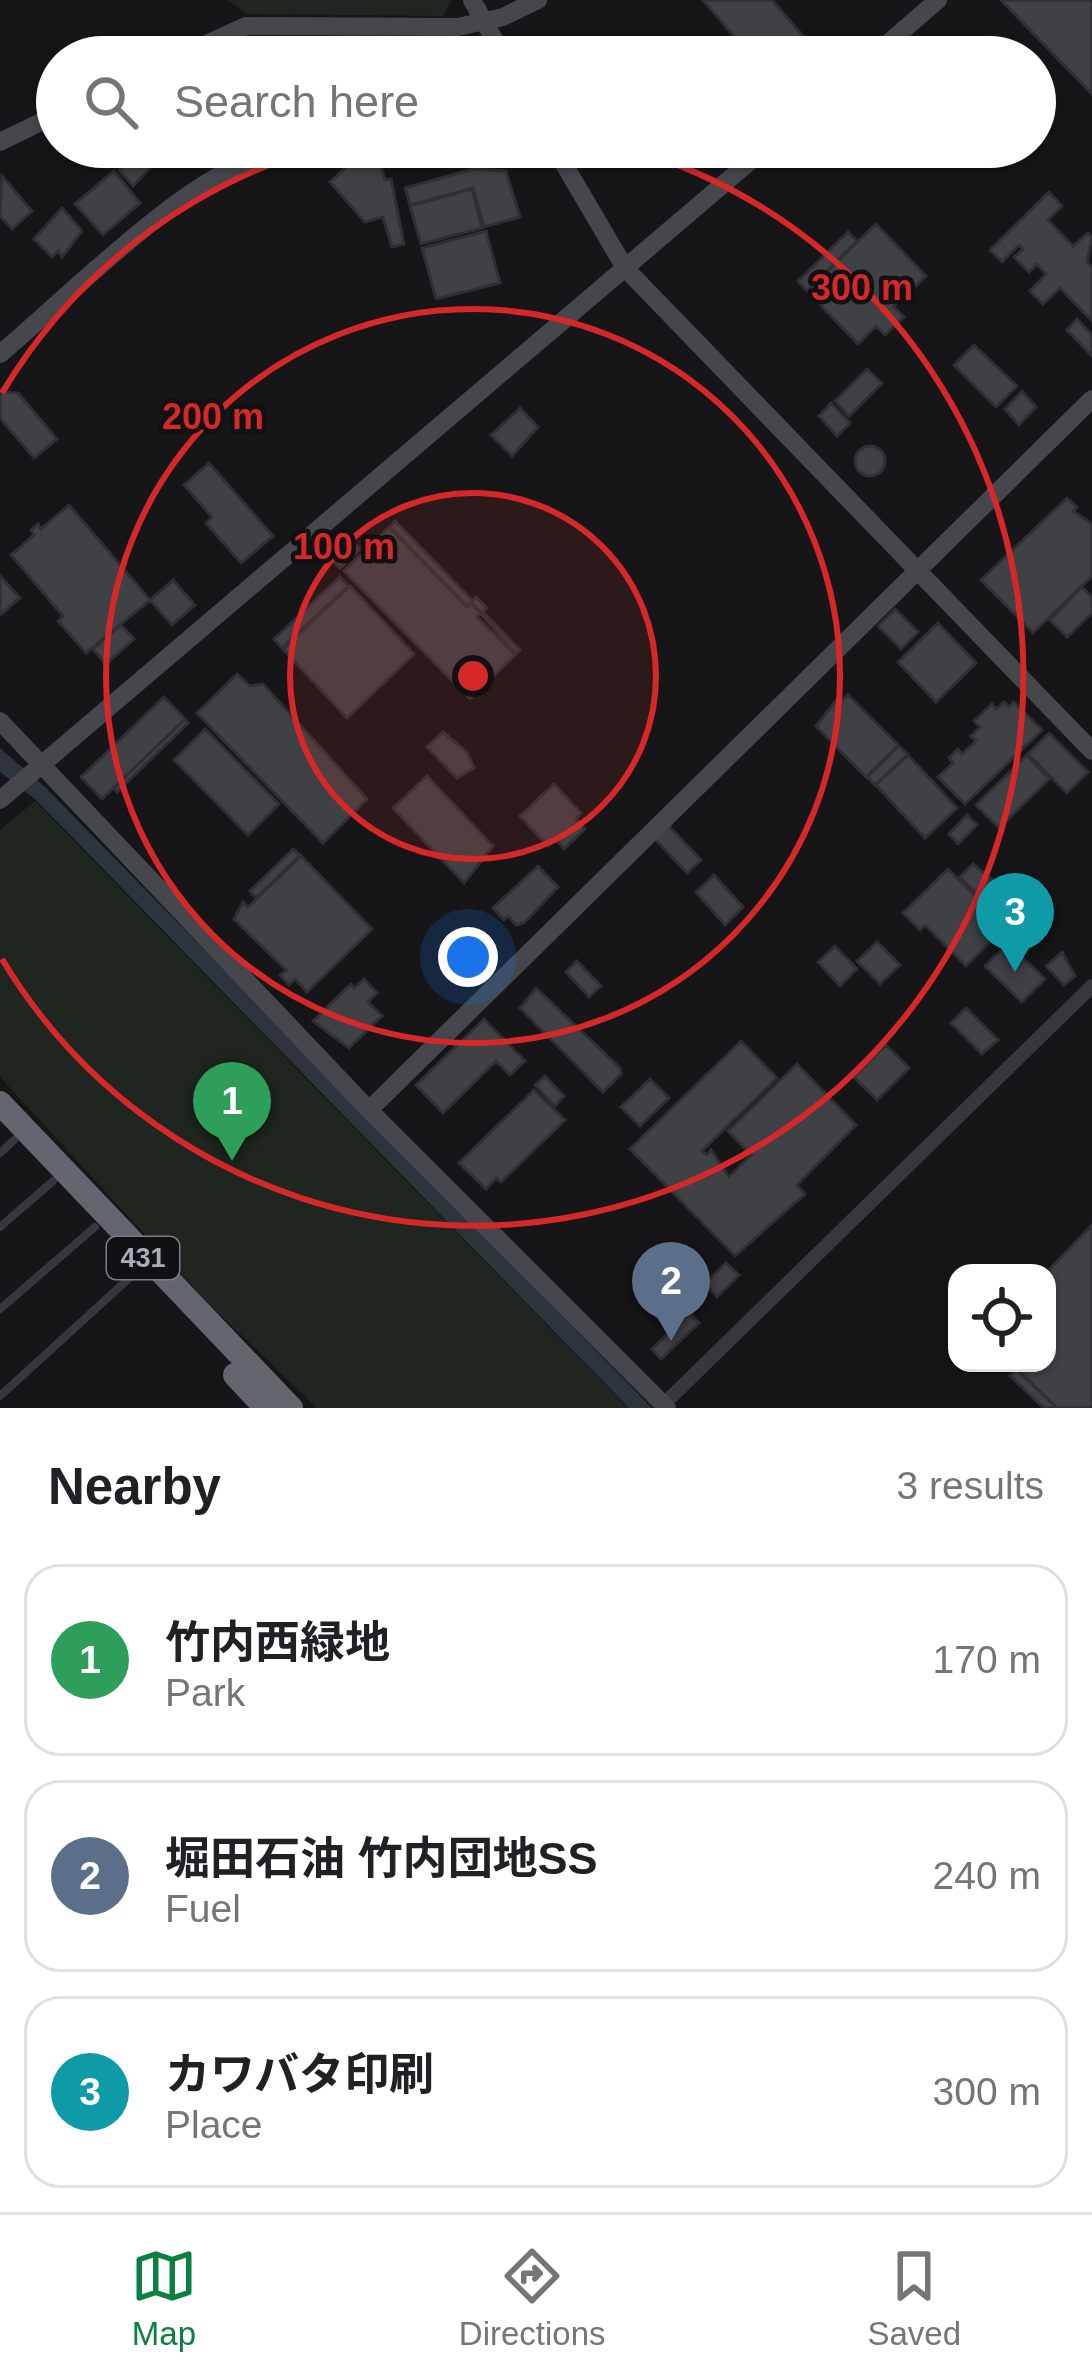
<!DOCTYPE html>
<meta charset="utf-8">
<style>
:root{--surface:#fff;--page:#f2f2f2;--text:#202124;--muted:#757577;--line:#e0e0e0;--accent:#0b8043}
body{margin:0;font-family:Arial,"Noto Sans JP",sans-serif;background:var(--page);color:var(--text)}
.controls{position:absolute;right:36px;bottom:36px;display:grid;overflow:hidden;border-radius:24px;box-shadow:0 3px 9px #0004}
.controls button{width:108px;height:108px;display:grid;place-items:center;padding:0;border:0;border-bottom:3px solid var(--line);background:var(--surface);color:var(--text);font:60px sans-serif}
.you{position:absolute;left:468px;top:957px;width:42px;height:42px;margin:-30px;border:9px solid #fff;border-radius:50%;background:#1a73e8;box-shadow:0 0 0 18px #1a73e833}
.badge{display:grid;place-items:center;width:78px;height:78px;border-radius:50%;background:var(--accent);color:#fff;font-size:39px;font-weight:700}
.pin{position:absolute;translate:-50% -99px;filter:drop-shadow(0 3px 6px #0008)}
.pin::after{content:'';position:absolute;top:63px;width:42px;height:36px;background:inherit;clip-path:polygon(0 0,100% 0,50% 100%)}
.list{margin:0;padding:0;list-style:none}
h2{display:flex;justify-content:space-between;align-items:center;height:156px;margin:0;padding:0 48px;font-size:51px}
h2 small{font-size:39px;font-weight:400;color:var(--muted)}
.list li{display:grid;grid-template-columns:78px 1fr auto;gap:36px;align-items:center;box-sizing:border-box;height:192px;margin:0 24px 24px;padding:0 24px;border:3px solid var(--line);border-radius:36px}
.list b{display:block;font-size:45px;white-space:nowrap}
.list p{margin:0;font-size:39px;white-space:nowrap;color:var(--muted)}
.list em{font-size:39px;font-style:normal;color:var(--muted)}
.icon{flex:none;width:66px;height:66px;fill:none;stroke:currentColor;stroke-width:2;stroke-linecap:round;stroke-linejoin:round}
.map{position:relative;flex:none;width:1092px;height:1408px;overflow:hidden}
.search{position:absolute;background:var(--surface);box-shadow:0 3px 9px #0004;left:36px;right:36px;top:36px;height:132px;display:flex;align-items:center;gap:30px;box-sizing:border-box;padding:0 42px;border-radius:66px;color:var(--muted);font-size:45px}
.sheet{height:804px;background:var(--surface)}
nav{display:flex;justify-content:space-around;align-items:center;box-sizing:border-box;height:168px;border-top:3px solid var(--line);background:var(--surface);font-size:33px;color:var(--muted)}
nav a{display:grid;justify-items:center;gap:6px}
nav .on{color:var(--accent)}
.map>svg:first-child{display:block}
</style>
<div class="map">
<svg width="1092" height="1408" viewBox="0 0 1092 1408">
<rect width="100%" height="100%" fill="#161618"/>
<path fill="#1e261f" d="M 227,0 L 452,0 L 443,16 L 247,14 Z
M 35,801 L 628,1408 L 317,1408 L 206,1301 L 0,1077 L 0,830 Z"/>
<path fill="#2c353c" d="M 0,748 L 45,787 L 652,1408 L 629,1408 L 36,800 L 0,772 Z"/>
<path fill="#404145" stroke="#303034" stroke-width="3" d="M 703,0 L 772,0 L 816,51 L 808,57 L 752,57 Z
M 1001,0 L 1092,0 L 1092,94 Z
M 263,41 L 320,41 L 320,57 L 263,57 Z
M 152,148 L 160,157 L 133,186 L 119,170 Z
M 350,164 L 380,164 L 385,180 L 391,179 L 404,244 L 392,247 L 383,217 L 365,222 L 330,182 Z
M 473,169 L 506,171 L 520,217 L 484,227 L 473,188 L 410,205 L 405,188 Z
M 114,171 L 140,203 L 103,235 L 75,204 Z
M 2,176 L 32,211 L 12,229 L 0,216 Z
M 472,189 L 482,228 L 421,244 L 410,206 Z
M 1049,192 L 1062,206 L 1048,220 L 1073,246 L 1088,233 L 1092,237 L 1087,262 L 1092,267 L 1092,321 L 1060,288 L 1043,304 L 1030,291 L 1046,274 L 1037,264 L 1029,272 L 1014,257 L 1023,249 L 1019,245 L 1002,262 L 990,250 Z
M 62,208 L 82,231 L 62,257 L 58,251 L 52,257 L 34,239 Z
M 876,224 L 926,276 L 894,307 L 904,317 L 885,335 L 876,326 L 858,344 L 807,291 Z
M 486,231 L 500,283 L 436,299 L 422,248 Z
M 848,232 L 857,241 L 807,291 L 798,281 Z
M 1077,319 L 1092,335 L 1092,356 L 1067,330 Z
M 974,345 L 1017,386 L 996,407 L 954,365 Z
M 867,369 L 882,383 L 849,416 L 835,401 Z
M 1022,391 L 1036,407 L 1019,425 L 1005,409 Z
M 0,392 L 18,393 L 57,439 L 34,458 L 0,418 Z
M 831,403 L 850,423 L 837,436 L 819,416 Z
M 520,408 L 538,427 L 512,456 L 491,435 Z
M855 461a15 15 0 1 1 30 0a15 15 0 1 1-30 0Z
M 209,463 L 273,536 L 241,563 L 206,523 L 212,517 L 184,485 Z
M 1067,498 L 1077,507 L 1073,511 L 1092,524 L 1092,576 L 1033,633 L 981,580 Z
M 69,505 L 150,600 L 86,653 L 58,621 L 63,616 L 11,555 L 34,535 L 31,530 L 38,524 L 41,529 Z
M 395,521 L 472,600 L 476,597 L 487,608 L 483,612 L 520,650 L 516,654 L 471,602 L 467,606 L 390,527 Z
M 389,527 L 467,607 L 471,603 L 481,613 L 477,617 L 515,655 L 470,699 L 344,571 Z
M 348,537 L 360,549 L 340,568 L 329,556 Z
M 0,576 L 20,598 L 0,615 Z
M 340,577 L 348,586 L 282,648 L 274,639 Z
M 173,580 L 195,605 L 172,625 L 150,600 Z
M 350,586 L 414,654 L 347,718 L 283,649 Z
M 1082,587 L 1092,597 L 1092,613 L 1067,637 L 1050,620 Z
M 895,609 L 918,632 L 901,649 L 878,626 Z
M 938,623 L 976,663 L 936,702 L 898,662 Z
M 121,625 L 134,639 L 106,664 L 93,649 Z
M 237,674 L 250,686 L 263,684 L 367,799 L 323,843 L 197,713 Z
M 848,695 L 898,745 L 866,777 L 816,726 L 838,698 L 842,701 Z
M 164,697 L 185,719 L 102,799 L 81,777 Z
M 1004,702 L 1009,707 L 1014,702 L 1042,730 L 965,804 L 938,777 L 953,763 L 949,758 L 958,749 L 962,754 L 976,741 L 971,736 L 980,727 L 974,721 L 992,704 L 996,709 Z
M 185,719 L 188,723 L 117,792 L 114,788 Z
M 205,729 L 279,804 L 248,835 L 174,760 Z
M 443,732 L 467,752 L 474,768 L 457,778 L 427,747 Z
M 1049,733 L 1088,772 L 1067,793 L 1028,754 Z
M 899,746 L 908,754 L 875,785 L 867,777 Z
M 908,755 L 957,808 L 925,838 L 876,785 Z
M 1027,755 L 1049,779 L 999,828 L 976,805 Z
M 427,776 L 493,846 L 464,883 L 393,808 Z
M 554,784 L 581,813 L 576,819 L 585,829 L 564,849 L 556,840 L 548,846 L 520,816 Z
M 967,815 L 977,825 L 958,844 L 949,834 Z
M 669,826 L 701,860 L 687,873 L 655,839 Z
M 293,849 L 300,855 L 256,898 L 250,891 Z
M 301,856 L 372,929 L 307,992 L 295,979 L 289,985 L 280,975 L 286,970 L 234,919 L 243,902 L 248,907 Z
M 973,864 L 1019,901 L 1001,919 L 960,877 Z
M 538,866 L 558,887 L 524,923 L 516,925 L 508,916 L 504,920 L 493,908 Z
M 948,869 L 1006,926 L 966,966 L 925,925 L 920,930 L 903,913 Z
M 714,875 L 743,907 L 725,925 L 696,892 Z
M 1021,905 L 1038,928 L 1024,942 L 1004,921 Z
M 877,942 L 900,965 L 880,984 L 857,961 Z
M 1008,943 L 1045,979 L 1022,1002 L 985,966 Z
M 835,946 L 857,969 L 840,986 L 818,962 Z
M 1062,952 L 1075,976 L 1064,985 L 1046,966 Z
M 577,961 L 601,986 L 589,997 L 566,972 Z
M 364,979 L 377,993 L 368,1002 L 382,1016 L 349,1048 L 313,1021 L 351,984 L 354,988 Z
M 536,988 L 620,1068 L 621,1074 L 603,1092 L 520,1008 Z
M 966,1008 L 998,1040 L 982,1054 L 951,1023 Z
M 484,1019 L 525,1061 L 510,1075 L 496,1061 L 443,1113 L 416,1085 Z
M 741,1041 L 777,1078 L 702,1151 L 707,1155 L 711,1150 L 729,1177 L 751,1155 L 728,1131 L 797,1064 L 856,1125 L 797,1185 L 805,1194 L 735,1256 L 630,1149 Z
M 886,1045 L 909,1068 L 877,1100 L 854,1077 Z
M 545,1076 L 564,1096 L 555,1106 L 535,1085 Z
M 650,1079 L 669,1098 L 640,1126 L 621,1107 Z
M 534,1090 L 565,1120 L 501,1182 L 496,1178 L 486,1189 L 459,1163 Z
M 1092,1225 L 1092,1408 L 1057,1408 L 1010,1363 L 1047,1363 L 1046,1273 Z
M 726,1263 L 739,1275 L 717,1297 L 704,1284 Z
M 655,1273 L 673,1291 L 660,1303 L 643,1286 Z
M 689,1313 L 699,1323 L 661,1359 L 652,1349 Z
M 1017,1369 L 1057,1408 L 1044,1408 L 1010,1376 Z"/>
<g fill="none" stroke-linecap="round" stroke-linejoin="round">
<path stroke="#37383d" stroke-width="8" d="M 0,1153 L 14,1140
M 0,1227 L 53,1181
M 0,1309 L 95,1227
M 0,1396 L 137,1271"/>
<path stroke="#37383d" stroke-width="14" d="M 664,1404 L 1092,986"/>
<path stroke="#45474d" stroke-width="18" d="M 472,0 L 504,57
M 178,57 L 246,26 L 458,27 L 503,17 L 538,0
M 872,57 L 938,0
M 0,142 L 57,114
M 554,147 L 625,268 L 1092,751
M 0,354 C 61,303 177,187 246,163 C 310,141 406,149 474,147
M 0,721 L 369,1110 L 667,1408
M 0,800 L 767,147
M 369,1110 L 1092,399"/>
<path stroke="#63666e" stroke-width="24" d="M 0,1103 L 291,1408
M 235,1375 L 266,1408"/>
</g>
<circle cx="473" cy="676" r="183" fill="#d62828" fill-opacity=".12"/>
<g fill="none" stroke="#d62828" stroke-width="6">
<circle cx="473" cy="676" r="183"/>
<circle cx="473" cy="676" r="367"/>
<path d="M2 393A550 550 0 0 1 321 147M625 147A550 550 0 1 1 2 959"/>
</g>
<g text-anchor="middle" stroke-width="9" stroke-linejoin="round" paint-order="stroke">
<rect fill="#111113" stroke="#7b7e86" stroke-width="3" x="107" y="1237" width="72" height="42" rx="9"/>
<g font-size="27" font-weight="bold" fill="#a8adb8">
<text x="143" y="1267">431</text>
</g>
</g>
<circle cx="473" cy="676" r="18" fill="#d62828" stroke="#111113" stroke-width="6"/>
<g font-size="36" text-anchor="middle" font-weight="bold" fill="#d62828" stroke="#111113" stroke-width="9" stroke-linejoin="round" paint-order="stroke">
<text x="862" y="300">300 m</text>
<text x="213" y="429">200 m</text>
<text x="344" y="559">100 m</text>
</g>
</svg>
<div class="controls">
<button><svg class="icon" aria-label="locate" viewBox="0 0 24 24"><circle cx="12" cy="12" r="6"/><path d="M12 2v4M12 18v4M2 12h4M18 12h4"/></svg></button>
</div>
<div class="you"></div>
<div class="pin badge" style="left:232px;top:1161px;background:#2e9e5b">1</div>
<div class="pin badge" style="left:671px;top:1341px;background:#5c6f8a">2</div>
<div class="pin badge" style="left:1015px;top:972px;background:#0f9aa8">3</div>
<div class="search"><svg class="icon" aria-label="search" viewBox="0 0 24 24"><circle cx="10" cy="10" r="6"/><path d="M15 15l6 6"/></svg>Search here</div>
</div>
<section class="sheet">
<h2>Nearby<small>3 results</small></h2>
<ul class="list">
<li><span class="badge" style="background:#2e9e5b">1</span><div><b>竹内西緑地</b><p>Park</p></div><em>170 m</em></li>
<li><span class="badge" style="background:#5c6f8a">2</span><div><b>堀田石油 竹内団地SS</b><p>Fuel</p></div><em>240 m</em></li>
<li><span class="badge" style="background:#0f9aa8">3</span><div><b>カワバタ印刷</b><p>Place</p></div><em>300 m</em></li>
</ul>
</section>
<nav>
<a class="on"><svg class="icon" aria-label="map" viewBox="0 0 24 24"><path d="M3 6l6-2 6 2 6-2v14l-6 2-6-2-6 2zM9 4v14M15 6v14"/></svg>Map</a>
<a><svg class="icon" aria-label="directions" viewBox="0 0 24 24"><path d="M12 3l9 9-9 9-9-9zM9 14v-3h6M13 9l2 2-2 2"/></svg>Directions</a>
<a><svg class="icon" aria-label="saved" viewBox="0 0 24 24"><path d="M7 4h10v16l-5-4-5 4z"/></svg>Saved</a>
</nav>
